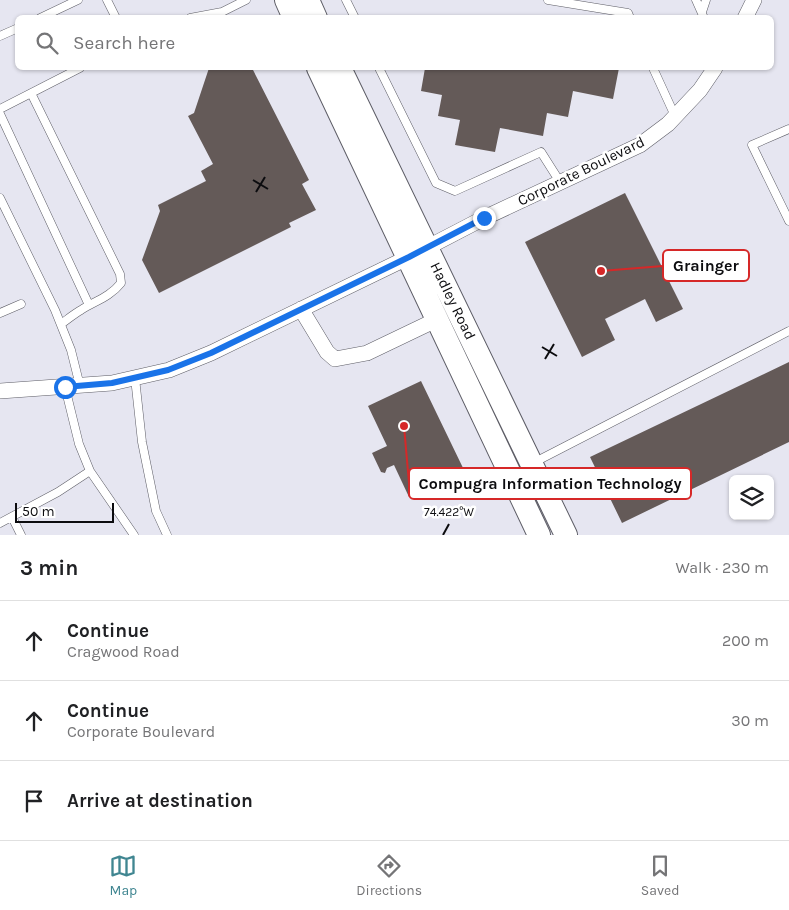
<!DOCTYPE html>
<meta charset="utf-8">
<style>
:root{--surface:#fff;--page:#f6f6f6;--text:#202124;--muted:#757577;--line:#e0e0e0;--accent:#408691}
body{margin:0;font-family:Karla,sans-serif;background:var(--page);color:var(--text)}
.controls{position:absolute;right:15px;bottom:15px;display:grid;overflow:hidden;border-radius:8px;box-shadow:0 1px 4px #0004}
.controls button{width:45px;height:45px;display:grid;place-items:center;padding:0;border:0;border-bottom:1px solid var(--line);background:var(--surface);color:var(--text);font:25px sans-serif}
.scale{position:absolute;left:15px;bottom:12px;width:99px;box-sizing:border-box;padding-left:5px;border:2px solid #0c0c0f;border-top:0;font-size:14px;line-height:18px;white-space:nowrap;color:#0c0c0f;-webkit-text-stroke:4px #fff;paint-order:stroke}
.stop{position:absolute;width:15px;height:15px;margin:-11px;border:4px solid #1a73e8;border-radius:50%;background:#fff}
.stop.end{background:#1a73e8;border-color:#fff;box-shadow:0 1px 5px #0008}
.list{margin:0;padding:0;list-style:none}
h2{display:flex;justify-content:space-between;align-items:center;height:65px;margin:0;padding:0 20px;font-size:21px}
h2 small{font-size:16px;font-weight:400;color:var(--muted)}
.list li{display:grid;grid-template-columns:32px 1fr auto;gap:15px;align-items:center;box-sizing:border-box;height:80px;padding:0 20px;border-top:1px solid var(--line)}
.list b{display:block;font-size:19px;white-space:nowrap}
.list p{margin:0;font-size:16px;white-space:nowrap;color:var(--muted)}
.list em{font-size:16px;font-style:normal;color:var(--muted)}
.icon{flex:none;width:28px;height:28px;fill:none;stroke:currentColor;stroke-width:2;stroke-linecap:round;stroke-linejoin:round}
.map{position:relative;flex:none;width:789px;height:535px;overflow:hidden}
.search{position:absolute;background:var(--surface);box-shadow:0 1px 4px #0004;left:15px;right:15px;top:15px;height:55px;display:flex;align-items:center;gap:12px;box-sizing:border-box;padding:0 18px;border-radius:8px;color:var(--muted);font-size:19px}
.sheet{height:305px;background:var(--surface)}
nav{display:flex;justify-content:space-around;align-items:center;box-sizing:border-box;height:70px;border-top:1px solid var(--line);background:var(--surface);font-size:14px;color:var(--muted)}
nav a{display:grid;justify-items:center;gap:2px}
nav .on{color:var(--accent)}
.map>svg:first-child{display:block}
</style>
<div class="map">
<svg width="789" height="535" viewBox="0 0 789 535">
<rect width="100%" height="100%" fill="#e6e6f1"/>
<path fill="#645a58" d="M 209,68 L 252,68 L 309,180 L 302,184 L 316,210 L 289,223 L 291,227 L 159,293 L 142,260 L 160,211 L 158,205 L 206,181 L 201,171 L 213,164 L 188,116 L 194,113 Z
M 425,68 L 619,68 L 613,99 L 573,91 L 568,117 L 547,113 L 543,136 L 500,128 L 495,152 L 455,145 L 460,120 L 438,116 L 442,95 L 421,91 Z
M 625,193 L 683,309 L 656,322 L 645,299 L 605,319 L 615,340 L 582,357 L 525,242 Z
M 789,362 L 789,442 L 622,523 L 590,457 Z
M 421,381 L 464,470 L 409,497 L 394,465 L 387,468 L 385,473 L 381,472 L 372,453 L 387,446 L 368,406 Z"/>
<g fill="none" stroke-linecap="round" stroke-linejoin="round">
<defs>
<path id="service" d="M 107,0 L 116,18
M 346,0 L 355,18
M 548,0 L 628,13 L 630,18
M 696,0 L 704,18
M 702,12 L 706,0
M 40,18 L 78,0
M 190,18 L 222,12 L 246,0
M 0,36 L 18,28
M 379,68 L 436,183 L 455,191 L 541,152 L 560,182
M 653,68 L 675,116
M 31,93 L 120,274 L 121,283 C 110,297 95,301 81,310 C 74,314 68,319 61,324
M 0,109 L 80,68
M 0,114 L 89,305
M 789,129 L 752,145 L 789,221
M 0,198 L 55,310 L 71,350 L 80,386
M 0,313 L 21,304
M 135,378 L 142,442 L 156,511 L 167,535
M 533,463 L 789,331
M 90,471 L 134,535
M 12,517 L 21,535
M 0,523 L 58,492 L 90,471 L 79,444 L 65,387"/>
<path id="minor" d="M 745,18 L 754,0
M 301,309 L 327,352 L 335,359 L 367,353 L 438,319
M 0,391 L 112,383 L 169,370 L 211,353 L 409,257 L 484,218 L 640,145 L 668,124 L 700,90 L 715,68"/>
<path id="secondary" d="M 286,0 L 294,18
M 308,0 L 316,18
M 318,68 L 539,535
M 340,68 L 566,535"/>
</defs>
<use href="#service" stroke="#5d5d66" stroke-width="9"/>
<use href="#minor" stroke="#5d5d66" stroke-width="16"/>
<use href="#secondary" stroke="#5d5d66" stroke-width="24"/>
<use href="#service" stroke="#fff" stroke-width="8"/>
<use href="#minor" stroke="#fff" stroke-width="15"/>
<use href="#secondary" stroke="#fff" stroke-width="22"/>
</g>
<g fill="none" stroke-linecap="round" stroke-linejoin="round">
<path stroke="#1a73e8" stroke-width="6" d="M 65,387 L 112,383 L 168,370 L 211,353 L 409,257 L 484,218"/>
</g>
<path fill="none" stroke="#0c0c0f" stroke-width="2" d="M 253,180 L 268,189M 256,192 L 265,177M 542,347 L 557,356M 545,359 L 554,344M 443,535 L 449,524"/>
<g text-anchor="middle" stroke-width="5" stroke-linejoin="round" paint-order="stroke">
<g font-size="15" fill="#0c0c0f" stroke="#fff">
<text transform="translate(581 171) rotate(-26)" y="5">Corporate Boulevard</text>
<text transform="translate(453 301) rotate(64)" y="5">Hadley Road</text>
</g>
</g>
<g font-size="12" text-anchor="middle" fill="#0c0c0f" stroke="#fff" stroke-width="5" stroke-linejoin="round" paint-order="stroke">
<text x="449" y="516">74.422°W</text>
</g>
<path fill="none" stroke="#d62828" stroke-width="2" d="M601 271L663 266M404 426L409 483"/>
<g fill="#d62828" stroke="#fff" stroke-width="2">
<circle cx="601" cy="271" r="5"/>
<circle cx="404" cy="426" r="5"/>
</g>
<g fill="#fff" stroke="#d62828" stroke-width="2">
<rect x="663" y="250" width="86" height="31" rx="5"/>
<rect x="409" y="468" width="282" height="31" rx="5"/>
</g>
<g font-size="16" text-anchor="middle" font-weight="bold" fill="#0c0c0f">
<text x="706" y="271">Grainger</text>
<text x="550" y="489">Compugra Information Technology</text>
</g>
</svg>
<div class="controls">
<button><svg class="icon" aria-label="layers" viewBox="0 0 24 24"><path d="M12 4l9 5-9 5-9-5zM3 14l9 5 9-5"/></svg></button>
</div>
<div class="scale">50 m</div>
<div class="stop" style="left:65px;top:387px"></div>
<div class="stop end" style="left:484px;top:218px"></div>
<div class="search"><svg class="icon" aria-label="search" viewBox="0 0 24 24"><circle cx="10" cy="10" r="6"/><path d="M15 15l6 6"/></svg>Search here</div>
</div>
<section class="sheet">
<h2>3 min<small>Walk · 230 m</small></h2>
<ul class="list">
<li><svg class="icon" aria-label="ahead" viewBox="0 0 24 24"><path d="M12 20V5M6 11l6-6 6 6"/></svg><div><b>Continue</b><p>Cragwood Road</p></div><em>200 m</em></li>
<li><svg class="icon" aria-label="ahead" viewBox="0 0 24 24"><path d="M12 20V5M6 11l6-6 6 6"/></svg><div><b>Continue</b><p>Corporate Boulevard</p></div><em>30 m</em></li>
<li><svg class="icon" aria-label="arrive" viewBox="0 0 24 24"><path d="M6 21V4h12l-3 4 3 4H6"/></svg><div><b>Arrive at destination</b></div></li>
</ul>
</section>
<nav>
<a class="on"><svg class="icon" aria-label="map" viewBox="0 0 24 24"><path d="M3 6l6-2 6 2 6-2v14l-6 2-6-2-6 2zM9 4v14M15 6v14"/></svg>Map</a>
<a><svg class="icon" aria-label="directions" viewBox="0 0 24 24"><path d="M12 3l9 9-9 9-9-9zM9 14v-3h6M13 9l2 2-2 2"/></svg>Directions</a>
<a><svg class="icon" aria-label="saved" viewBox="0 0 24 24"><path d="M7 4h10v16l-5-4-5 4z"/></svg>Saved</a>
</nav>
